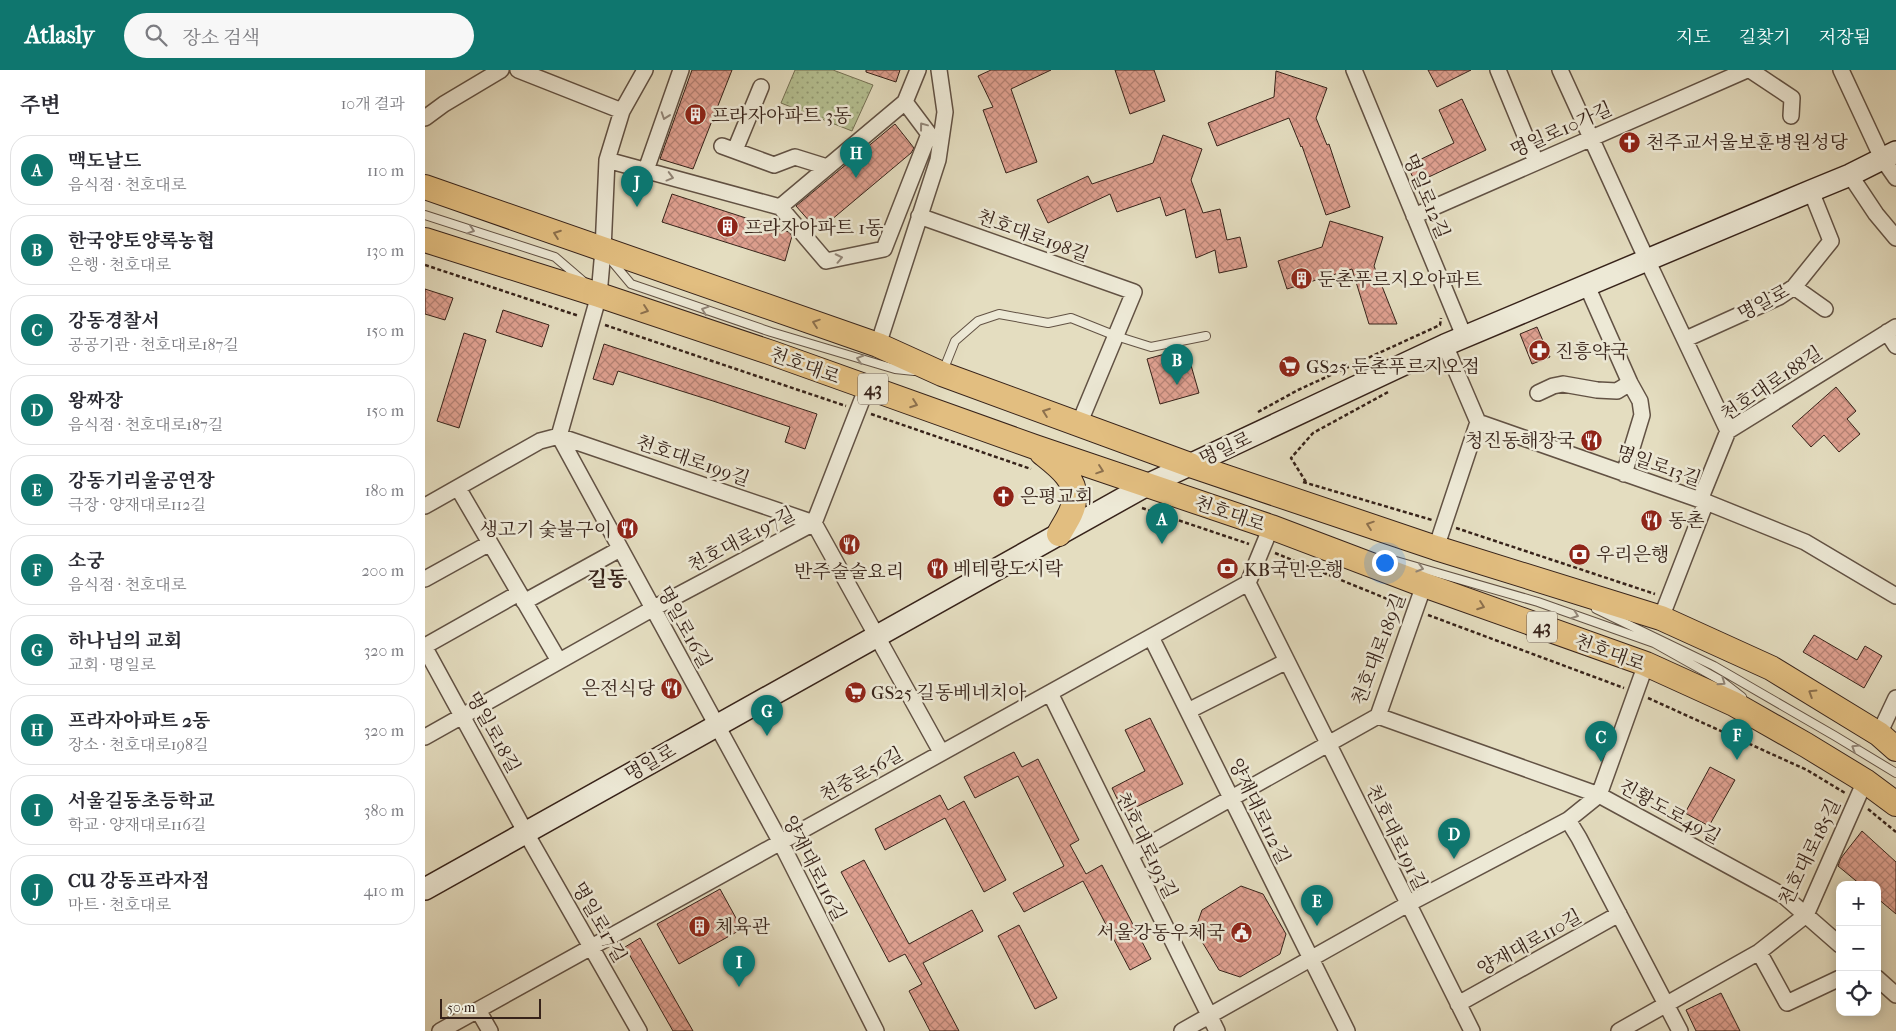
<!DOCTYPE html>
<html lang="ko">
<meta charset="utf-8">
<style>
:root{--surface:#fff;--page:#f7f7f7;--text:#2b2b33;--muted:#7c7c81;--line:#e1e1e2;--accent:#0f766e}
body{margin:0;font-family:"IM FELL French Canon","Noto Serif KR",serif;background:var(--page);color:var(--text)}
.controls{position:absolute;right:15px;bottom:15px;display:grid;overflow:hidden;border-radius:10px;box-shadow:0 2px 12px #0003}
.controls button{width:45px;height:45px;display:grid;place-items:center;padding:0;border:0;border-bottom:1px solid var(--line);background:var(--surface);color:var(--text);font:25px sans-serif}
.scale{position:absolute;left:15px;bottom:12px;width:101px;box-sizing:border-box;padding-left:5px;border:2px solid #37231a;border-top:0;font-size:14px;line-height:18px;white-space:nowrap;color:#37231a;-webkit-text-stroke:4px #ede9d6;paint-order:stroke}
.you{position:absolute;left:959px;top:492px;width:18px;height:18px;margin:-12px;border:4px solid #fff;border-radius:50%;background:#1a73e8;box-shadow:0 0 0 8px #1a73e833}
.badge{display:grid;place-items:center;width:32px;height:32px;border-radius:50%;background:var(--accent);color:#fff;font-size:16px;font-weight:700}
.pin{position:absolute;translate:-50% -41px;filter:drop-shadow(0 1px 2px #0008)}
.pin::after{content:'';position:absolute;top:26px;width:18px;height:15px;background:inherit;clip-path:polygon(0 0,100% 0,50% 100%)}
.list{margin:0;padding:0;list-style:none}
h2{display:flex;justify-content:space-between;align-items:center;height:65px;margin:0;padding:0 20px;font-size:21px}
h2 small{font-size:16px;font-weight:400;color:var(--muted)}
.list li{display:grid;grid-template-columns:32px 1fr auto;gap:15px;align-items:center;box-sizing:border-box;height:70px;margin:0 10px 10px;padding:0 10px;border:1px solid var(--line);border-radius:20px}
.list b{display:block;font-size:19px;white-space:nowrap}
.list p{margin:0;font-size:16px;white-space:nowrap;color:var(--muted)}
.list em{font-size:16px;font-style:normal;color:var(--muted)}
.icon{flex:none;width:28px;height:28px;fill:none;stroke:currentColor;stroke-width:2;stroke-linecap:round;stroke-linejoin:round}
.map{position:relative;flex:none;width:1471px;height:961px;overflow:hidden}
header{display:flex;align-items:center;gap:30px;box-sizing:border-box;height:70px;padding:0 25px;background:var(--accent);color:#fff}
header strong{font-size:24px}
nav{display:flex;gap:28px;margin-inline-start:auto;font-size:18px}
.search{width:350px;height:45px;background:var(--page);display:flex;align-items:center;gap:12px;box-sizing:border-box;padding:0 18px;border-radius:28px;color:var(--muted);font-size:19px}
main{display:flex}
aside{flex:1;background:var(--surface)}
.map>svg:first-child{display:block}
</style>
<header>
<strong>Atlasly</strong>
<div class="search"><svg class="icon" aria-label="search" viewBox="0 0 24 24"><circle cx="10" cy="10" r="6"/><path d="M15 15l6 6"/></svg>장소 검색</div>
<nav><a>지도</a><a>길찾기</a><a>저장됨</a></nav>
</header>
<main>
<aside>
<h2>주변<small>10개 결과</small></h2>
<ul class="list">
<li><span class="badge">A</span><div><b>맥도날드</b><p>음식점 · 천호대로</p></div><em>110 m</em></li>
<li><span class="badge">B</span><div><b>한국양토양록농협</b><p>은행 · 천호대로</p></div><em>130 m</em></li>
<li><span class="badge">C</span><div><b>강동경찰서</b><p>공공기관 · 천호대로187길</p></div><em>150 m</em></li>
<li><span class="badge">D</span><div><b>왕짜장</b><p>음식점 · 천호대로187길</p></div><em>150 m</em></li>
<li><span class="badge">E</span><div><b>강동기리울공연장</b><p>극장 · 양재대로112길</p></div><em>180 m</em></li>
<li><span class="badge">F</span><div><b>소궁</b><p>음식점 · 천호대로</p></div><em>200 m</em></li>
<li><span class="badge">G</span><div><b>하나님의 교회</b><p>교회 · 명일로</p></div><em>320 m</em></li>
<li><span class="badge">H</span><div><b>프라자아파트 2동</b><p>장소 · 천호대로198길</p></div><em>320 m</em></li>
<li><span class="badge">I</span><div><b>서울길동초등학교</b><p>학교 · 양재대로116길</p></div><em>380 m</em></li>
<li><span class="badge">J</span><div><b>CU 강동프라자점</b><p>마트 · 천호대로</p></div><em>410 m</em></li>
</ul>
</aside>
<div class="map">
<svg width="1471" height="961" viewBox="0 0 1471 961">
<defs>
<pattern id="park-dots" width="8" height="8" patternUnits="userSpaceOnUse" patternTransform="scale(1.25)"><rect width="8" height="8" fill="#b5c092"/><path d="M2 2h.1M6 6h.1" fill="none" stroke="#949c76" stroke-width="1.8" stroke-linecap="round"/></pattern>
<pattern id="building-cross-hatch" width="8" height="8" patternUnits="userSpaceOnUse" patternTransform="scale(1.25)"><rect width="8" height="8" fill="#e0a191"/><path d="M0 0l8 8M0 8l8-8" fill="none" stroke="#b68376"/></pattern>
</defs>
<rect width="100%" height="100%" fill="#e4ddc0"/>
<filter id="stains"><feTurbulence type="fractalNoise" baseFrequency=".004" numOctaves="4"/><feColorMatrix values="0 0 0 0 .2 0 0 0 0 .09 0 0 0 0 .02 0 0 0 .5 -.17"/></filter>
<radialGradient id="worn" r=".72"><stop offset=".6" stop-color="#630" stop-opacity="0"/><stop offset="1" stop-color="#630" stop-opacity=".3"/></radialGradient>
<path fill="url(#park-dots)" stroke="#767256" d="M 370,0 L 408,0 L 448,15 L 427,61 L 356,33 Z"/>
<path fill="url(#building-cross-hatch)" stroke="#37231a" d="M 267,0 L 307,0 L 268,99 L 235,89 Z
M 441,0 L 475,0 L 471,12 L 441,2 Z
M 566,0 L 626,0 L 586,19 L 612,92 L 581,103 L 558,40 L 568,37 L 553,6 Z
M 690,0 L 729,0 L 740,31 L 705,44 Z
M 1003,0 L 1046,0 L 1012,17 Z
M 851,1 L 902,18 L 891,48 L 902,75 L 904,74 L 925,137 L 901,145 L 877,76 L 876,77 L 864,48 L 792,76 L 783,53 L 849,27 Z
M 1037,29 L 1061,80 L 991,113 L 982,96 L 1029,73 L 1014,40 Z
M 470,54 L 489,78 L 486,83 L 393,161 L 371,136 Z
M 738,65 L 777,79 L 766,110 L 778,143 L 795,139 L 802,170 L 815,167 L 822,197 L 794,203 L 790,180 L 771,188 L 760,139 L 741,146 L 735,127 L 692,142 L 685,124 L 623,153 L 612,130 L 663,106 L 667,114 L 728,93 Z
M 247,124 L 364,162 L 367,166 L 360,191 L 237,152 Z
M 905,151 L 958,167 L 949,196 L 972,254 L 944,254 L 927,199 L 862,219 L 853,191 L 897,177 Z
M 0,219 L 28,228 L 20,250 L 0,244 Z
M 78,240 L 124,255 L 117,277 L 71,262 Z
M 1112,257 L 1125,287 L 1107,294 L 1095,264 Z
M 39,263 L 61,270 L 34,358 L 12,351 Z
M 179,274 L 392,344 L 380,379 L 360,372 L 365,357 L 288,331 L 193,301 L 188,315 L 168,309 Z
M 761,278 L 774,323 L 735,334 L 722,289 Z
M 1411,317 L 1431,341 L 1422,349 L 1435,364 L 1414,382 L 1399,365 L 1386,377 L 1367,356 Z
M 1389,565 L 1432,590 L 1440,576 L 1457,586 L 1439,618 L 1378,582 Z
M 725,648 L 758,714 L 699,743 L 687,718 L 720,701 L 700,660 Z
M 589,682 L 597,697 L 613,689 L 654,770 L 645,775 L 661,804 L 677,795 L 726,889 L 705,900 L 658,811 L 599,842 L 588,823 L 639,796 L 593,706 L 550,728 L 539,707 Z
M 1285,697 L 1310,710 L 1284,756 L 1260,743 Z
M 515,725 L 523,740 L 539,731 L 581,810 L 559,822 L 520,748 L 460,780 L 450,759 Z
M 1437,761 L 1471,792 L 1471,844 L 1452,828 L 1452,815 L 1436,815 L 1413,796 L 1416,788 Z
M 439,790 L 484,874 L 547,840 L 558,861 L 498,893 L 534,961 L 505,961 L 484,921 L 497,914 L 480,884 L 464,892 L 416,802 Z
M 816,816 L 838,824 L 861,864 L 855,884 L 815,907 L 794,900 L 770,860 L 777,840 Z
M 295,819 L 317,859 L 254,894 L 232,854 Z
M 594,855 L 632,928 L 610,939 L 573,866 Z
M 215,868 L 268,961 L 248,961 L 200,877 Z
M 1296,923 L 1315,961 L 1271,961 L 1261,940 Z"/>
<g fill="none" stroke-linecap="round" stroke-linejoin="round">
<defs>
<path id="lane" d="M 0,145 L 130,187 L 158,211
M 185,189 L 206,214 L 346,262 L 470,299 L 489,301
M 518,301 L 530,271 L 553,251 L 574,244 L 623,253 L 646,248 L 691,266 L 726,277 L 781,266
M 957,487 L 1113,532 L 1229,573 L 1295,610 L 1317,627
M 1171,539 L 1289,596 L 1410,666 L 1471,703"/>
<path id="street" d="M 93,0 L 197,41
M 220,0 L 197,41 L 182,90 L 178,180 L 174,225 L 134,366 L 355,771 L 451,961
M 929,0 L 1039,266
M 1073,0 L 1111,92
M 1135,0 L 1215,175 L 1303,361
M 1325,0 L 1367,28 L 1366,46
M 1416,0 L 1457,88 L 1471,108
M 0,48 L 19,34 L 76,0
M 297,76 L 349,95 L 370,87 L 402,97
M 310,80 L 336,17
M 182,90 L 355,137 L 401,191 L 459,179 L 504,64 L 480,32
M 221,100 L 256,0
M 1425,105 L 1451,144 L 1471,168
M 355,137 L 480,32 L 493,0
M 494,146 L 709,222 L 654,354
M 989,146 L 1322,0
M 1162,216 L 1205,313 L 1215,331 L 1217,345 L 1199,404
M 1369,217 L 1400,239
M 1462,262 L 1471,276
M 1261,269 L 1354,227 L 1369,217 L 1406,171 L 1386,121
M 453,275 L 513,90 L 520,42 L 514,0
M 1020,275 L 1053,352 L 1281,432 L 1380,472 L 1471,526
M 1113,323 L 1128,316 L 1138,314 L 1172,320 L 1192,321 L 1205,313
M 33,418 L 134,591
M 1275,430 L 1303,361 L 1471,257
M 0,436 L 115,371 L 134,366 L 389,453
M 389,453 L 516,682
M 1011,478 L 1053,352
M 0,509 L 65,473
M 823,513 L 1047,961
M 99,532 L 195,479
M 1236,548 L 1281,432
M 726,567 L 922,961
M 0,576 L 94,523
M 0,578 L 101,763 L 214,961
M 625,623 L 792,961
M 763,641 L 862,591
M 953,646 L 1174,725 L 1359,826 L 1415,875
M 1454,664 L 1471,628
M 0,667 L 227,539 L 389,453 L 442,317
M 1143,750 L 1154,768 L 1255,961
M 705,785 L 953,646 L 999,515
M 1334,882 L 1362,933 L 1415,908
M 1452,908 L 1471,925
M 1033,934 L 1194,844
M 53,940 L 65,961
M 15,961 L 823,513 L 846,457
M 757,961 L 983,834 L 1143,750 L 1174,725 L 1221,594
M 1194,961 L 1334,882 L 1381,845 L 1440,711"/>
<path id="secondary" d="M 0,819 L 722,415 L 1020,275 L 1386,121 L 1425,105 L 1471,82"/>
<path id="primary" d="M 0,117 L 453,275 L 517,304 L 765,395 L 1011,478 L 1236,548 L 1346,598 L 1454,664 L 1471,679
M 0,170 L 174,225 L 347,283 L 610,377 L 846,457 L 999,515 L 1221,594 L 1309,634 L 1381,675 L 1440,711 L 1471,734
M 617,383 C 632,395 653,410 649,431 C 648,443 639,454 634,464"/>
</defs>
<use href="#lane" stroke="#625244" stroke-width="10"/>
<use href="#street" stroke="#625244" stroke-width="18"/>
<use href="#secondary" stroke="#37231a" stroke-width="24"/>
<use href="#primary" stroke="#37231a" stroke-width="26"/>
<path stroke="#37231a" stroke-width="2.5" stroke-dasharray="4 2.5" stroke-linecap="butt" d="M 0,195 L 154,246
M 180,255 L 421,336
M 833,342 L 873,320 L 1015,255 L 1016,248
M 446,344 L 606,399
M 878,412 L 1007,450
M 881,412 L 866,388 L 888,363 L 965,321
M 717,438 L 824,474
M 1031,458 L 1230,524
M 850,483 L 977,535
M 1003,545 L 1199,618
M 1223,628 L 1382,700 L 1420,723
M 1443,739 L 1471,762"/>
<use href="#lane" stroke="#ede9d6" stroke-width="8"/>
<use href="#street" stroke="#ede9d6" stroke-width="15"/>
<use href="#secondary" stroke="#ede9d6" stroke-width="21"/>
<use href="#primary" stroke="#e2be80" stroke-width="24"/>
</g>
<defs><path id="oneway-chevron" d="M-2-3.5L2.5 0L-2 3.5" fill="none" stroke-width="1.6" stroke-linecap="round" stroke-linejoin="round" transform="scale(1.25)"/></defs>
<g stroke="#928678">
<use href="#oneway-chevron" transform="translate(240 46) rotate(109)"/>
<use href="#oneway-chevron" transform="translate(498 56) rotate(-127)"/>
<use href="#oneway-chevron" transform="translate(245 107) rotate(15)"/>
<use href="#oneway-chevron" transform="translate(46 160) rotate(18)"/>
<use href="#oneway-chevron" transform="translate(414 188) rotate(-12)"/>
<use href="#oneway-chevron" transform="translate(280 240) rotate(-161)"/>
<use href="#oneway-chevron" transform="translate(435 289) rotate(-164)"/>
<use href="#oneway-chevron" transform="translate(995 498) rotate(16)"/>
<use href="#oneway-chevron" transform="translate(1150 545) rotate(20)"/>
<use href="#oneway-chevron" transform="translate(1297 612) rotate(35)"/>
<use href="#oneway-chevron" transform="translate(1430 678) rotate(-148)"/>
</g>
<g stroke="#8c704d">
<use href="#oneway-chevron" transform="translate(132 164) rotate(-160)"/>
<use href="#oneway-chevron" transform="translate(220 240) rotate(19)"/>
<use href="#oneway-chevron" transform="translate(391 253) rotate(-161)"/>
<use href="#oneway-chevron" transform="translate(489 334) rotate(20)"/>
<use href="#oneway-chevron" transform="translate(621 342) rotate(-160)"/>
<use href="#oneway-chevron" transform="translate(675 400) rotate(19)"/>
<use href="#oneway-chevron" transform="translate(945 455) rotate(-161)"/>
<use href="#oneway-chevron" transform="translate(1056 536) rotate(20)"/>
<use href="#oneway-chevron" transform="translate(1387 623) rotate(-148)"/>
</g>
<defs>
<symbol id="building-disc" viewBox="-11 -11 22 22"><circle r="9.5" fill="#8f2418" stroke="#ede9d6"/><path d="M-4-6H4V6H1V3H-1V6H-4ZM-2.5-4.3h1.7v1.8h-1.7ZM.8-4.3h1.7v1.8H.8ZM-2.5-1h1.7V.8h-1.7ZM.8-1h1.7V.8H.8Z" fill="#fff"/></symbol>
<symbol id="church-disc" viewBox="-11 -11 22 22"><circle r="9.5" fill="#8f2418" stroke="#ede9d6"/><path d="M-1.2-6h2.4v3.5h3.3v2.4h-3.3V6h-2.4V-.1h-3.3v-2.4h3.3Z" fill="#fff"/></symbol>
<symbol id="pharmacy-disc" viewBox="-11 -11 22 22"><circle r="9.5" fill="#8f2418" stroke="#ede9d6"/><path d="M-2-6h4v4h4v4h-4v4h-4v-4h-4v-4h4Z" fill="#fff"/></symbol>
<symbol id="supermarket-disc" viewBox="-11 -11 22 22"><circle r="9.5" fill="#8f2418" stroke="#ede9d6"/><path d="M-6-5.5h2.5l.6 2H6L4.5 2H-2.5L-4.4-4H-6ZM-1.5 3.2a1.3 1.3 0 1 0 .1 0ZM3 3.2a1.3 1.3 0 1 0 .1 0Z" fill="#fff"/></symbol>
<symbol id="restaurant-disc" viewBox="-11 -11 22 22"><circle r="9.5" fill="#8f2418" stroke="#ede9d6"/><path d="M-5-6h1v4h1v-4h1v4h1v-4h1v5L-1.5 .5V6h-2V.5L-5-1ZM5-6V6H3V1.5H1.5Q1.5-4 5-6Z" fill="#fff"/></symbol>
<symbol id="bank-disc" viewBox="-11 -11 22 22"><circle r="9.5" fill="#8f2418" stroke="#ede9d6"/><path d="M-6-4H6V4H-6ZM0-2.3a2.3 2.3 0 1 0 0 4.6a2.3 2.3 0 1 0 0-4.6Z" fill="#fff"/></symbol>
<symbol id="civic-disc" viewBox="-11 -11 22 22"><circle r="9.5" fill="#8f2418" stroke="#ede9d6"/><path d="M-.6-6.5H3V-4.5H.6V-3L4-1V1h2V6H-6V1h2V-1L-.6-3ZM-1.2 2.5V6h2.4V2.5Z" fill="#fff"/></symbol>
</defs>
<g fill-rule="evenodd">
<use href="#building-disc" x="258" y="32" width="25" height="25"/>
<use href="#church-disc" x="1192" y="60" width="25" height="25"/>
<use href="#building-disc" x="290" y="144" width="25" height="25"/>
<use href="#building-disc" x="864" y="196" width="25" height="25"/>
<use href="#pharmacy-disc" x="1102" y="268" width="25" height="25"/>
<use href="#supermarket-disc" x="852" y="284" width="25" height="25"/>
<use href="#restaurant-disc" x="1154" y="358" width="25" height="25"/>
<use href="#church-disc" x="566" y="414" width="25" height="25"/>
<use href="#restaurant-disc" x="1214" y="438" width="25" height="25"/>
<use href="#restaurant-disc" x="190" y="446" width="25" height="25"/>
<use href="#restaurant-disc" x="412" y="462" width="25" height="25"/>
<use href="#bank-disc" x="1142" y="472" width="25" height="25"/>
<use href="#restaurant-disc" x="500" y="486" width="25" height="25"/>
<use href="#bank-disc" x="790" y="486" width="25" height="25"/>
<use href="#restaurant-disc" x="234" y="606" width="25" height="25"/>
<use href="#supermarket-disc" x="418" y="610" width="25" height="25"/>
<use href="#building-disc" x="262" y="844" width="25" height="25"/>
<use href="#civic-disc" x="804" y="850" width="25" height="25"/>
</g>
<g text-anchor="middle" stroke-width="5" stroke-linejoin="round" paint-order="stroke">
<g fill="#ede9d6" stroke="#6e5e52" stroke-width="1">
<rect x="433" y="303.5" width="30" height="31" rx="4"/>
<rect x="1102" y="541.5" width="30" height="31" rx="4"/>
</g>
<g font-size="18" font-weight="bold" fill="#37231a">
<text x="448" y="325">43</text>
<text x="1117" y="563">43</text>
</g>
<g font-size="19" fill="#37231a" stroke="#ede9d6" text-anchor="start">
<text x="286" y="52">프라자아파트 3동</text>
<text x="1221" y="79">천주교서울보훈병원성당</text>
<text x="319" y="164">프라자아파트 1동</text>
<text x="892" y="216">둔촌푸르지오아파트</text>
<text x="1130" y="288">진흥약국</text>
<text x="881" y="303">GS25 둔촌푸르지오점</text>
<text x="1150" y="377" text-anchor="end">청진동해장국</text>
<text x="595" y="433">은평교회</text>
<text x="1243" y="457">동촌</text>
<text x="187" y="466" text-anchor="end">생고기 숯불구이</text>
<text x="1171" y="491">우리은행</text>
<text x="528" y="505">베테랑도시락</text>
<text x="819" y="506">KB국민은행</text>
<text x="424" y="508" text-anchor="middle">반주술술요리</text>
<text x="230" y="625" text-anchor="end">은전식당</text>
<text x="446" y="629">GS25 길동베네치아</text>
<text x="290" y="863">체육관</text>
<text x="800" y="869" text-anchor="end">서울강동우체국</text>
</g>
<g font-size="19" fill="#37231a" stroke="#ede9d6">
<text transform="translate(1136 59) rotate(-24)" y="7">명일로10가길</text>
<text transform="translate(1002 126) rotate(67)" y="7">명일로12길</text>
<text transform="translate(608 165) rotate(20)" y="7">천호대로198길</text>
<text transform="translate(1338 232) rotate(-28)" y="7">명일로</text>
<text transform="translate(380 295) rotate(20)" y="7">천호대로</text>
<text transform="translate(1346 313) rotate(-34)" y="7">천호대로188길</text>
<text transform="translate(800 378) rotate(-25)" y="7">명일로</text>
<text transform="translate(268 390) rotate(19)" y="7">천호대로199길</text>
<text transform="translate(1234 395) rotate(19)" y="7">명일로13길</text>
<text transform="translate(805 443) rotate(19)" y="7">천호대로</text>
<text transform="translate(316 469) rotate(-28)" y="7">천호대로197길</text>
<text transform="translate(260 557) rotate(61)" y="7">명일로16길</text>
<text transform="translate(953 579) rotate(-69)" y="7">천호대로189길</text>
<text transform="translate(1185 582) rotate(20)" y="7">천호대로</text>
<text transform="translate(69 662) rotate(61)" y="7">명일로18길</text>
<text transform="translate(225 692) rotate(-30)" y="7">명일로</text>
<text transform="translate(436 704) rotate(-29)" y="7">천중로56길</text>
<text transform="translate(835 741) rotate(64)" y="7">양재대로112길</text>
<text transform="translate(1245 741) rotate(29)" y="7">진황도로49길</text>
<text transform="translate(972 767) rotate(64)" y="7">천호대로191길</text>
<text transform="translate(722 775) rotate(64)" y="7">천호대로193길</text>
<text transform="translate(1384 782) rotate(-64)" y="7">천호대로185길</text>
<text transform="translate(390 798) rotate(63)" y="7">양재대로116길</text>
<text transform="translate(175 852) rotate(60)" y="7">명일로17길</text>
<text transform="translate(1104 872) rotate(-29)" y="7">양재대로110길</text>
</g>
<g font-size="21" font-weight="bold" fill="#37231a" stroke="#ede9d6">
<text x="182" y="516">길동</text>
</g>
</g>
<rect width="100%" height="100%" filter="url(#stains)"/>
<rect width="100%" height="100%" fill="url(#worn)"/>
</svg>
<div class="controls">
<button>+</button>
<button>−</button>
<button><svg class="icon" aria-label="locate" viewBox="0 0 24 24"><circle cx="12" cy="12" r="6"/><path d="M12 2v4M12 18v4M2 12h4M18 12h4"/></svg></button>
</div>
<div class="scale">50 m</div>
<div class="you"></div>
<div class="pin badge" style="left:737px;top:474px">A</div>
<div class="pin badge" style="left:752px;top:315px">B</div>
<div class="pin badge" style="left:1176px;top:692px">C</div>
<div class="pin badge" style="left:1029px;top:789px">D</div>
<div class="pin badge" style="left:892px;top:856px">E</div>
<div class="pin badge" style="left:1312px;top:690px">F</div>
<div class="pin badge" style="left:342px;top:666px">G</div>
<div class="pin badge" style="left:431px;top:108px">H</div>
<div class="pin badge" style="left:314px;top:917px">I</div>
<div class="pin badge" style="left:212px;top:137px">J</div>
</div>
</main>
